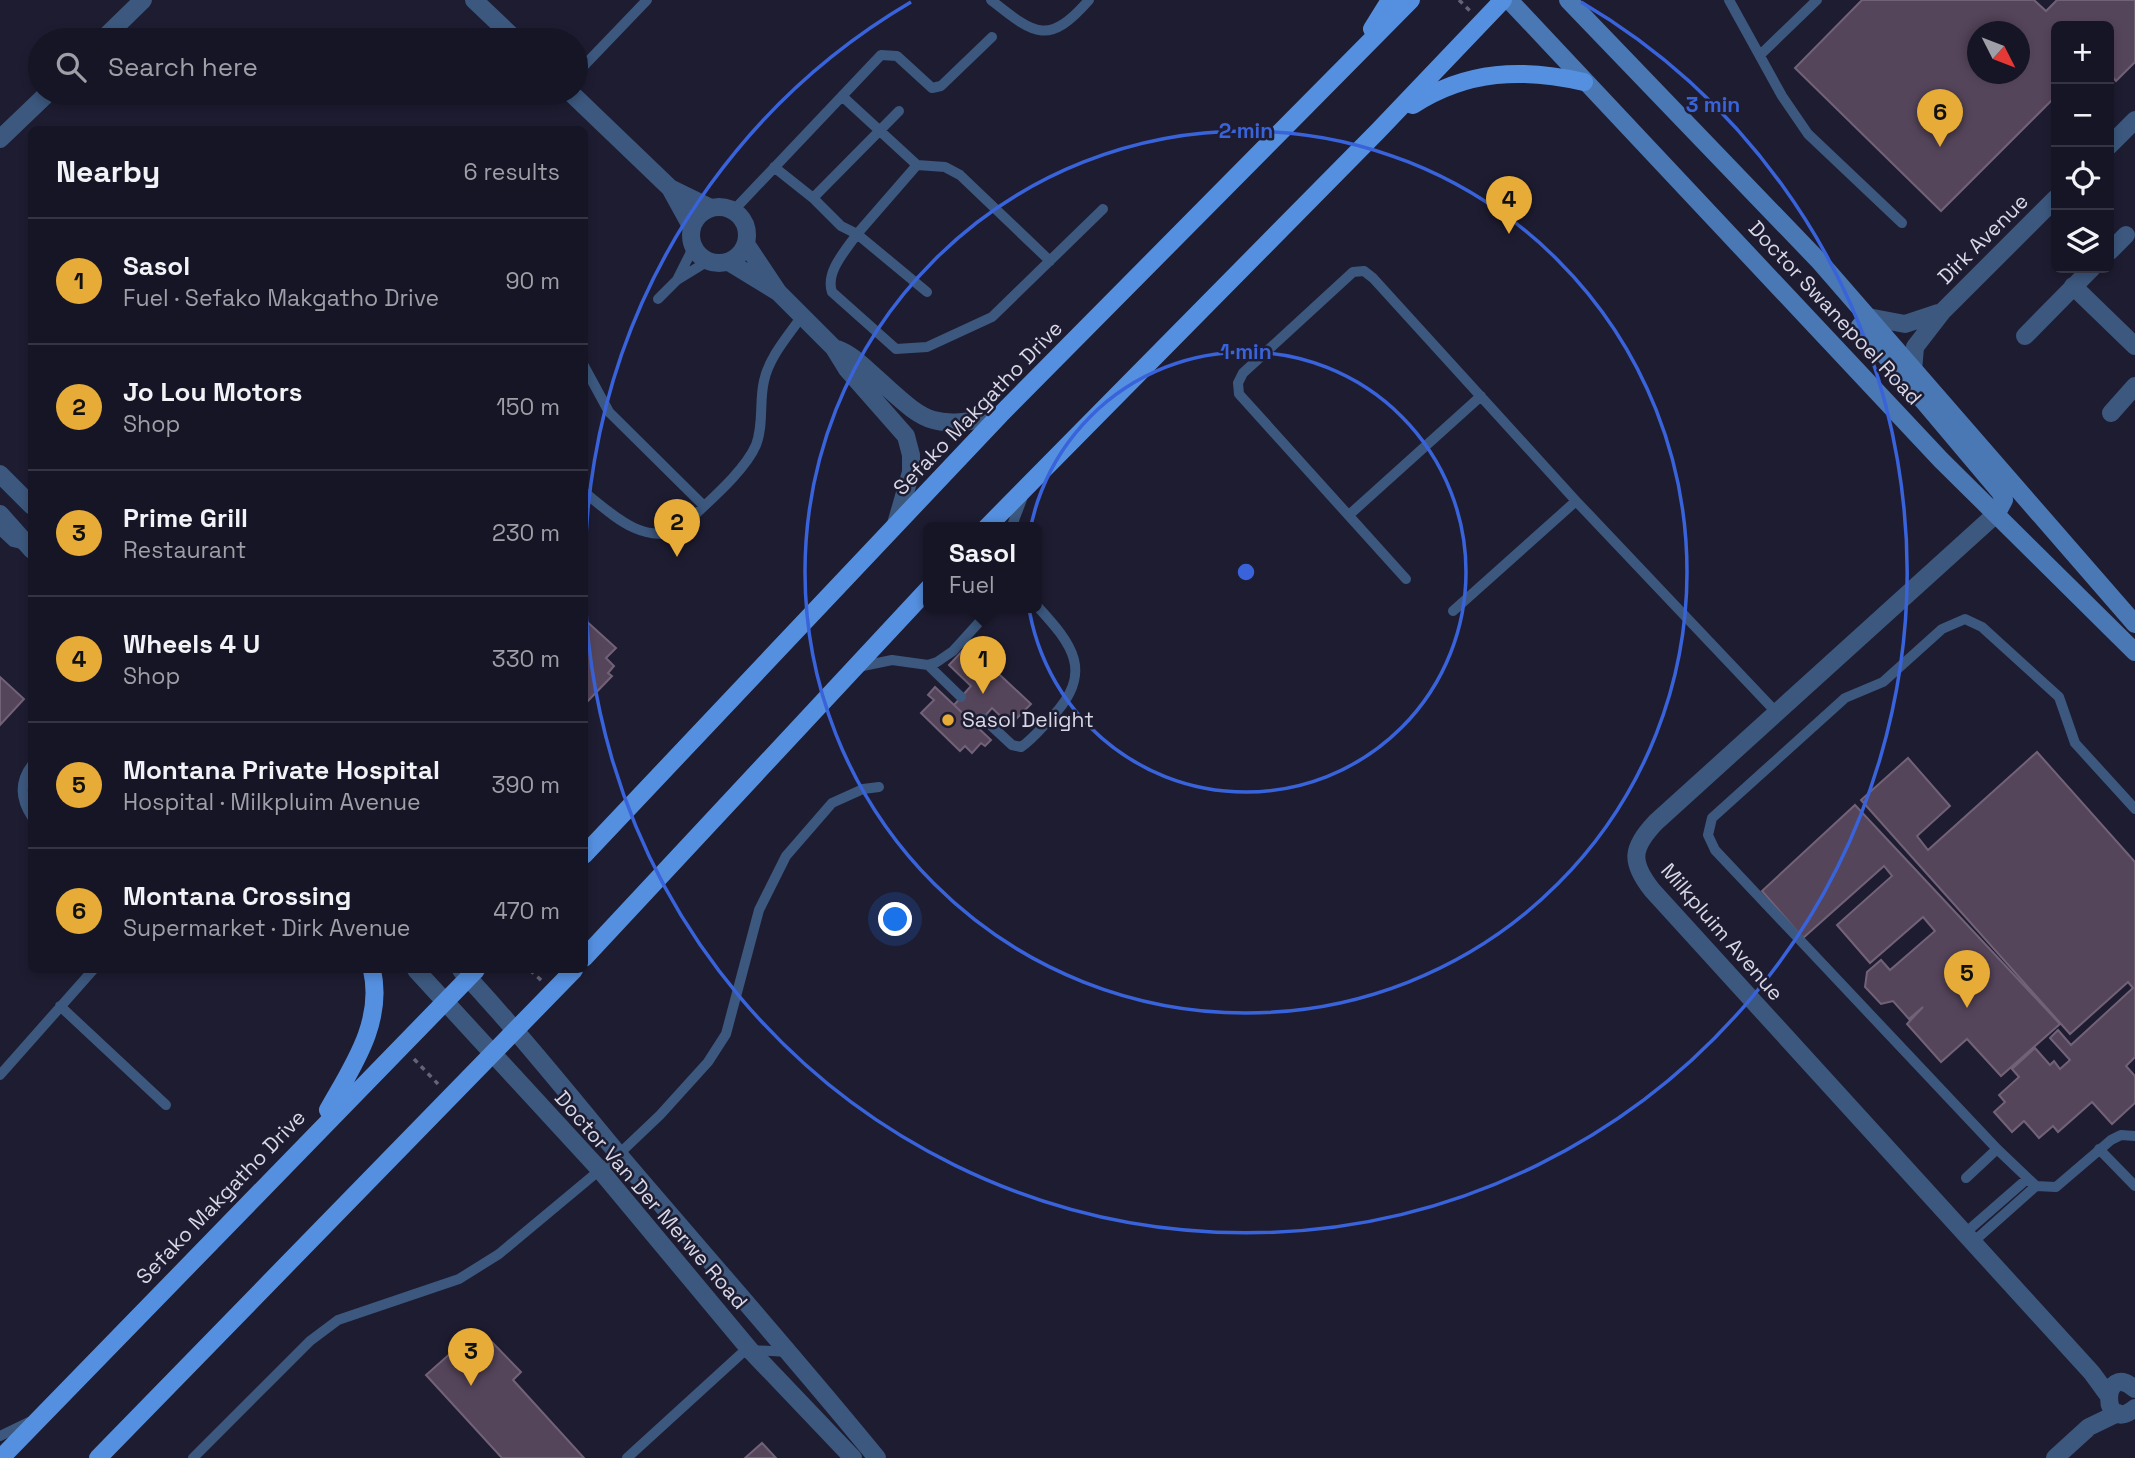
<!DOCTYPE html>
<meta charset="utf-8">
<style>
:root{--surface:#161525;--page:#1f1e2d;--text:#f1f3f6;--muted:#9e9fa7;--line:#353442;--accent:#e7ac37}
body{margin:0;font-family:"Space Grotesk",sans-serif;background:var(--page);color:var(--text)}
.controls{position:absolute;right:21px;top:21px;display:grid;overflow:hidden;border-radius:10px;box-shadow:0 4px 10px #0003}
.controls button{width:63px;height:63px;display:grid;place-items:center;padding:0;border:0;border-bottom:2px solid var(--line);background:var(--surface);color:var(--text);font:35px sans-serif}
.compass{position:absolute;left:1967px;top:21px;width:63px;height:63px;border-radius:50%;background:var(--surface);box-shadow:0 4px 10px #0003;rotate:132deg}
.you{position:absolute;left:896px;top:920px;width:24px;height:24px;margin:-18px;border:5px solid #fff;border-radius:50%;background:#1a73e8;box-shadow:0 0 0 10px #1a73e833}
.badge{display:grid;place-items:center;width:46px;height:46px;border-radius:50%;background:var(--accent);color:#111;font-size:23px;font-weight:700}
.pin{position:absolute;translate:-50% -58px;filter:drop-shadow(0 2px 4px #0008)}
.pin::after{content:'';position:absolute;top:37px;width:24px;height:21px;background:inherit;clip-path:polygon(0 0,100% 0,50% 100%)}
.popup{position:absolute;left:923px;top:522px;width:119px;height:91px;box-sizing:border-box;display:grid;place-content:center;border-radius:10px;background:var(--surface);filter:drop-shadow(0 2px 5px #0005);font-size:23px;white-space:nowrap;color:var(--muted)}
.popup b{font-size:26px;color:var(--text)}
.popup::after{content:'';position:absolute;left:50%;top:100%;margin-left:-14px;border:14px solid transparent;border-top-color:var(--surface)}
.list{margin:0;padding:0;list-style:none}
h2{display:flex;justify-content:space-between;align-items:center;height:91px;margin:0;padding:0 28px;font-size:30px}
h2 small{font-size:23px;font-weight:400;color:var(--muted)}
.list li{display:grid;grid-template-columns:46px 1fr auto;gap:21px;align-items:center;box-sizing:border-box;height:126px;padding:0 28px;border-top:2px solid var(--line)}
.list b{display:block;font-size:26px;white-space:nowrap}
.list p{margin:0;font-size:23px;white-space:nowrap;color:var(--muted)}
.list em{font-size:23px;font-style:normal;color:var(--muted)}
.icon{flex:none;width:38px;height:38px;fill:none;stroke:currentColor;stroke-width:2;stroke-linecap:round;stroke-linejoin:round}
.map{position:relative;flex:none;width:2135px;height:1458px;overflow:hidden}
.search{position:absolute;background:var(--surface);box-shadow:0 4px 10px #0003;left:28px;top:28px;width:560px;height:77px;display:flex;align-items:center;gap:18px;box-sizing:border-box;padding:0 24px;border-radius:38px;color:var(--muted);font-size:26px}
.panel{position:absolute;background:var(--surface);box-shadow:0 4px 10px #0003;left:28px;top:126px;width:560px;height:847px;border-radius:10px}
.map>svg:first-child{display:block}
</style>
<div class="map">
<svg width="2135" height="1458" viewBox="0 0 2135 1458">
<rect width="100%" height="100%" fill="#1e1c31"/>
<path fill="#55455b" stroke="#726278" stroke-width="2" fill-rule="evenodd" d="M 1862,0 L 2034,0 L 2046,11 L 2057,0 L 2135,0 L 2135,62 L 2116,81 L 2109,73 L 2109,26 L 2056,26 L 2056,96 L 1941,211 L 1795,68 ZM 1978,32 L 2020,32 L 2020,74 L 1978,74 Z
M 584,619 L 616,648 L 606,658 L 614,666 L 608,673 L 612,676 L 584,705 Z
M 968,645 L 1031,704 L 1010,725 L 992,708 L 976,726 L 954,705 L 971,686 L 949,665 Z
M 0,677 L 24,699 L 0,725 Z
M 935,687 L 991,740 L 985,746 L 981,743 L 972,753 L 965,746 L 960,751 L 921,713 L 934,700 L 928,695 Z
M 2037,752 L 2135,862 L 2135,1057 L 2126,1066 L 2135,1076 L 2135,1103 L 2112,1124 L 2092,1102 L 2058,1132 L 2053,1126 L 2039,1138 L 2024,1121 L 2012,1132 L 1994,1112 L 2005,1102 L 1999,1095 L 2019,1077 L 2012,1069 L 2035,1048 L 2050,1065 L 2054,1061 L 2060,1069 L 2070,1060 L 2050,1038 L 2058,1030 L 2071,1045 L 2133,988 L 2128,982 L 2070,1034 L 1861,800 L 1908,758 L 1950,806 L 1917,836 L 1928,850 Z
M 1855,805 L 2060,1024 L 2001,1076 L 1967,1039 L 1941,1062 L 1907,1024 L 1923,1007 L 1909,1019 L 1893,1001 L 1881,1004 L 1865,987 L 1867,972 L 1881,960 L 1890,970 L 1935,931 L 1923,917 L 1870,963 L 1837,925 L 1892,876 L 1884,866 L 1803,938 L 1762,891 Z
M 470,1336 L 487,1337 L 521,1372 L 513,1380 L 584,1458 L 502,1458 L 426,1375 Z
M 762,1443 L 776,1458 L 745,1458 Z"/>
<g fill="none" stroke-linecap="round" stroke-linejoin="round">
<path stroke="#656376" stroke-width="3.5" stroke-dasharray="5 5" stroke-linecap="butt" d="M 1459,0 L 1471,12
M 530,970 L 542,981
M 414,1059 L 438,1084"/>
<path stroke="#3c587e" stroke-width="10" d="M 991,0 C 1034,34 1048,47 1089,0
M 1729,0 L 1782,96 L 1808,134 L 1902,223
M 1760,55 L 1817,0
M 576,74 L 647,0
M 842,96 L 917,165
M 774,167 L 813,198 L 899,111
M 813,198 L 841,226 L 857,234 C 846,250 825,272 832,292 L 896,349 L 927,347 L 992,317 L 1103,209
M 733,211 L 881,55 L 897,56 L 932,88 L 941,86 L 992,37
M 677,280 L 693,248
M 927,292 L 857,234 L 917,165 L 945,167 L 960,175 L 1050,261
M 658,299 L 677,280 L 708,261
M 584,366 L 609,412 L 703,505
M 584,492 C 612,514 644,547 681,528 C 703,506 744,473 756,445 C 764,424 759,401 764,381 C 769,357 788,336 802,316
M 1349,515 L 1481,396
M 1011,528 L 1024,494
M 0,530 L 13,542 L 25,545
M 1406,579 L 1239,394 L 1238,383 L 1243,373 L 1353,272 L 1364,271 L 1373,278 L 1576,501 L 1777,713
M 1453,611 L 1576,501
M 928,665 L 961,697
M 858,667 L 892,660 L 928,665 L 937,662 L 953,651 L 992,608
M 983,718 L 1012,745 L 1021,747 C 1033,739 1042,727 1052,717 C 1095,672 1072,644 1037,606
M 32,765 C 19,782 20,799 32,817
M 2135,809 L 2075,743 L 2059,697 L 1982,627 L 1965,619 L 1942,629 L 1883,682 L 1845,698 L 1712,818 L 1708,835 L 1715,850 L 1997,1149 L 2036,1186 L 2056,1187 L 2111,1140 L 2121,1135 L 2135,1136
M 60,1006 L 166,1105
M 0,1075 L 93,970
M 2099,1149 L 2135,1186
M 1966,1178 L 1997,1149
M 1964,1234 L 2027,1179
M 1972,1243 L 2036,1186
M 0,1436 L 29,1422
M 193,1458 L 310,1341 L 338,1320 L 459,1279 L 499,1254 L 619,1154 L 660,1115 L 708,1062 L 726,1034 L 759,910 L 786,856 L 832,803 L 863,789 L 879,787
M 627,1458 L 741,1354 L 750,1350 L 789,1352"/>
<path stroke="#3c587e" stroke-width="18" d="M 474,0 L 516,40
M 102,40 L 143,0
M 571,93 L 670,188 L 711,208
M 0,139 L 48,93
M 2109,146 L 2135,120
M 670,188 L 692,228
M691 235a28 28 0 1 1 56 0a28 28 0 1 1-56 0Z
M 746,244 L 778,292 L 834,348 L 847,369 L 906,436 L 911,455 L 911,472 L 896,524
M 2109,252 L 2126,235
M 729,262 L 778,292
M 2073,286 L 2135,346
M 1868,317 L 1905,324 L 1938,313
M 2025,336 L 2092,268
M 837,349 C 851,354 862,365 873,375 C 925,421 927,431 999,416
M 1913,371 L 1915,347 L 1942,312 L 2056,198
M 2111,413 L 2135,386
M 0,474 L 32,506
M 1997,513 L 1656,822 C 1631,848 1630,862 1652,890 L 2092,1373 L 2108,1395
M 0,514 L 32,550
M 416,970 L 600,1170 L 750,1350 L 853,1458
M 461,970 C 516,1029 567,1092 619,1155 C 705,1256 793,1355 877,1458
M 2135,1389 C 2101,1359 2100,1437 2135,1408
M 2055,1458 L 2089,1427 L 2118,1413"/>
<path stroke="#4a78b5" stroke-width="18" d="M 1509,0 L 1941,460 L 2135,652
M 1568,0 L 1820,262 L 2135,624
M 1860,326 L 2000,492 L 2004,500 L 1997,513"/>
<path stroke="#5590e0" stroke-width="18" d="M 1372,29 L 1390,0
M 1413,105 C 1467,70 1523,68 1584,82
M 986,528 L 1378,131 L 1503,0
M 584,855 L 999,416 L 1411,0
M 584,958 L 929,588
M 328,1110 C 352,1067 384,1022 372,970
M 1,1458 L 476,970
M 98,1458 L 574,970"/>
</g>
<g fill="none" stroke="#3963da" stroke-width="3.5">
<circle cx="1246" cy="572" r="220"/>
<circle cx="1246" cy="572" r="441"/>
<path d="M1581 2A661 661 0 1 1 911 2"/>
</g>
<circle fill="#e7ac37" stroke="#1e1c31" stroke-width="2.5" cx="948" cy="720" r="7"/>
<g text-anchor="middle" stroke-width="5" stroke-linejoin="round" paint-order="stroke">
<g font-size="21" fill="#d8d7e6" stroke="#1e1c31">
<text transform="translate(1983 239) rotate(-45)" y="7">Dirk Avenue</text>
<text transform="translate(1835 313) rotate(47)" y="7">Doctor Swanepoel Road</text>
<text transform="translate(978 408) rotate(-46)" y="7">Sefako Makgatho Drive</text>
<text transform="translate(1722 932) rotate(49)" y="7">Milkpluim Avenue</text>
<text transform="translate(221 1197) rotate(-46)" y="7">Sefako Makgatho Drive</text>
<text transform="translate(651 1200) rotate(49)" y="7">Doctor Van Der Merwe Road</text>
</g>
<g font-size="21" fill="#d8d7e6" stroke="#1e1c31" text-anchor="start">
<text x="962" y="727">Sasol Delight</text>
</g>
</g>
<circle cx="1246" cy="572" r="10" fill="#3963da" stroke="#1e1c31" stroke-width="3.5"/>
<g font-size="21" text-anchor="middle" font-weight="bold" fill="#3963da" stroke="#1e1c31" stroke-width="5" stroke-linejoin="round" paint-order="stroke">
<text x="1713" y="112">3 min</text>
<text x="1246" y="138">2 min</text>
<text x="1246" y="359">1 min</text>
</g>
</svg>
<div class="controls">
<button>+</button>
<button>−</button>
<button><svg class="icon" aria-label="locate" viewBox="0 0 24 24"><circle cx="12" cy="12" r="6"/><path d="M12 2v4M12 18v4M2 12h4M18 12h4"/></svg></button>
<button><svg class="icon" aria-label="layers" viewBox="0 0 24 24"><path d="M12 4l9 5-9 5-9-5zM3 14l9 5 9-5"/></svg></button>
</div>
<svg class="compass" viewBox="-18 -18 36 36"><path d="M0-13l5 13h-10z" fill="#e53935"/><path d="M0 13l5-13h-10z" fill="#9e9fa7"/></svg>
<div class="you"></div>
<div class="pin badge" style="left:983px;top:694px">1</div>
<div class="popup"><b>Sasol</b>Fuel</div>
<div class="pin badge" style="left:677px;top:557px">2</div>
<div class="pin badge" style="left:471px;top:1386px">3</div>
<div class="pin badge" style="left:1509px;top:234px">4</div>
<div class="pin badge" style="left:1967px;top:1008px">5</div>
<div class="pin badge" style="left:1940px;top:147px">6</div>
<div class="search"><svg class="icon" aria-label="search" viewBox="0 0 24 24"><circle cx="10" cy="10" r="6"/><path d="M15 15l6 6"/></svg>Search here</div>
<section class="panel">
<h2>Nearby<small>6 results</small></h2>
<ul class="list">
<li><span class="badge">1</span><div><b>Sasol</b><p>Fuel · Sefako Makgatho Drive</p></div><em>90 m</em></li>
<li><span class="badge">2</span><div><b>Jo Lou Motors</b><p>Shop</p></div><em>150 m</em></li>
<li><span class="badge">3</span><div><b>Prime Grill</b><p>Restaurant</p></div><em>230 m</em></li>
<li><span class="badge">4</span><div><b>Wheels 4 U</b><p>Shop</p></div><em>330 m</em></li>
<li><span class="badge">5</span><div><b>Montana Private Hospital</b><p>Hospital · Milkpluim Avenue</p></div><em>390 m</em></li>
<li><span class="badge">6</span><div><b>Montana Crossing</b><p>Supermarket · Dirk Avenue</p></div><em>470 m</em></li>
</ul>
</section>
</div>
